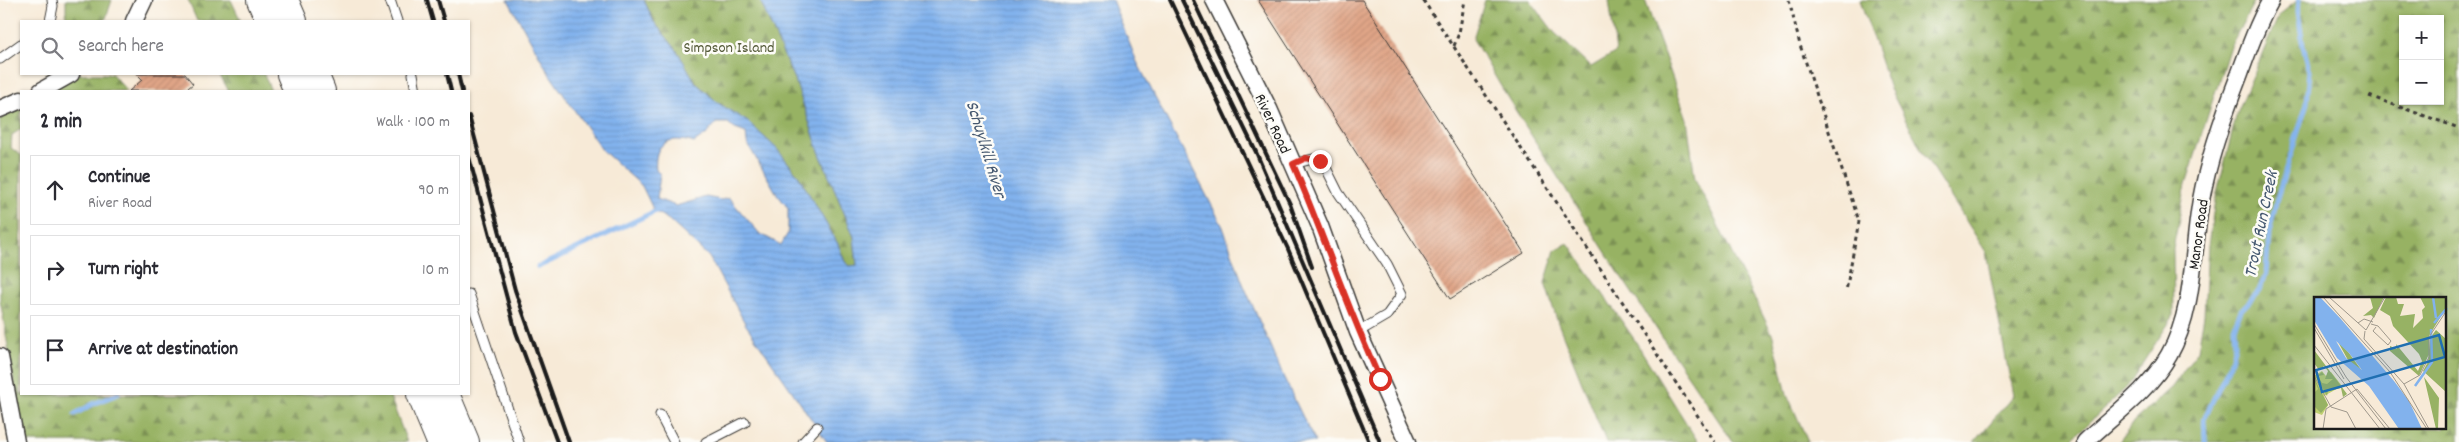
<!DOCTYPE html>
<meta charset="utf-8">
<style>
:root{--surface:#fff;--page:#f7f7f7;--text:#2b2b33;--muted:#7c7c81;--line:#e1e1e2}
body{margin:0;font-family:Dekko,sans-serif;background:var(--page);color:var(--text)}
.controls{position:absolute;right:15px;top:15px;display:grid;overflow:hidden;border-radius:0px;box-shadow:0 1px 4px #0004}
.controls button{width:45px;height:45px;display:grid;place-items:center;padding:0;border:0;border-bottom:1px solid var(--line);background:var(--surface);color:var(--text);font:25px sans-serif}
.stop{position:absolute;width:15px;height:15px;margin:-11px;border:4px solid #d93025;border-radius:50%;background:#fff}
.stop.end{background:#d93025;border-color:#fff;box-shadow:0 1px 5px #0008}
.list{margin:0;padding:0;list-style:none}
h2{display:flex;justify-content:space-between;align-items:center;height:65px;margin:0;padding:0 20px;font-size:21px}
h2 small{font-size:16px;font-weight:400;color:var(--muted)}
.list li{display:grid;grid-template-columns:32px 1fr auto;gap:15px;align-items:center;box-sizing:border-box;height:70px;margin:0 10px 10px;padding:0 10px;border:1px solid var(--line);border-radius:0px}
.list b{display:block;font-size:19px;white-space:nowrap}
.list p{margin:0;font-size:16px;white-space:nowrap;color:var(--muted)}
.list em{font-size:16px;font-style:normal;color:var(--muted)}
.icon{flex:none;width:28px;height:28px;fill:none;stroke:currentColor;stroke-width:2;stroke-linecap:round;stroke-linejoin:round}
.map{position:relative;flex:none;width:2459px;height:442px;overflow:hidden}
.search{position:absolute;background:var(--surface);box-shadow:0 1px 4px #0004;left:20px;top:20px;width:450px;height:55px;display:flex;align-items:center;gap:12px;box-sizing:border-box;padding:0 18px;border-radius:0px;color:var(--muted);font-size:19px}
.panel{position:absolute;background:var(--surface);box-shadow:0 1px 4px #0004;left:20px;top:90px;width:450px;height:305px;border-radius:0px}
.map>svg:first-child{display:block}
</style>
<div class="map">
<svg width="2459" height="442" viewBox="0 0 2459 442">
<defs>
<pattern id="forest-firs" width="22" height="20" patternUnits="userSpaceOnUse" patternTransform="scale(1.25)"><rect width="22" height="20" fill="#97b264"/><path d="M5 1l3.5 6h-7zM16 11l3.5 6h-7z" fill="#7a9052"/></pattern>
<pattern id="water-rules" width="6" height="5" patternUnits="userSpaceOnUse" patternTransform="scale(1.25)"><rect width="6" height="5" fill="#82b2ed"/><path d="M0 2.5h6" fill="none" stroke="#7098cb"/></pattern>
<pattern id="building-hatch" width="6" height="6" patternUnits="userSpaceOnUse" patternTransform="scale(1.25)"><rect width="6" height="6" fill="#e0a587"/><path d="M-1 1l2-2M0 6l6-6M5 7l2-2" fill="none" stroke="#c08d74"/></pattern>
</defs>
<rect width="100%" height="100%" fill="#fdfcf7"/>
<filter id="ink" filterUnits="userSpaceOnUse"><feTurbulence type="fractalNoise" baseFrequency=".02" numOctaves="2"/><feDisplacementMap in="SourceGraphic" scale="10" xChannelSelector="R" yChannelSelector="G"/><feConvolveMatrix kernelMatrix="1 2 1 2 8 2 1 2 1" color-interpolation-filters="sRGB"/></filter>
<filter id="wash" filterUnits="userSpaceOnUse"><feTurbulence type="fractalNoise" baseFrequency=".0096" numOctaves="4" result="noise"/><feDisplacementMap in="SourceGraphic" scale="20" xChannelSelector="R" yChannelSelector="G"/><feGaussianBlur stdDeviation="1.12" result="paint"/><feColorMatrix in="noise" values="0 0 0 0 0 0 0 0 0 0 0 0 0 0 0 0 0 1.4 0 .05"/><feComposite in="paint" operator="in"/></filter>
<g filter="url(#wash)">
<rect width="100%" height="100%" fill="#f7ead7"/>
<path fill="url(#forest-firs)" stroke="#5a6740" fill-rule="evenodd" d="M 112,0 L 105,21 L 66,21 L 66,0 Z
M 188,0 L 231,0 L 241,21 L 197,21 Z
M 644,0 L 760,0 L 797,86 L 819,151 L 854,237 L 857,266 L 850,266 L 845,262 L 838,244 L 798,175 L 776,148 L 748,122 L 718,103 L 696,83 L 676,49 L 654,22 Z
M 1485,0 L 1530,0 L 1554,32 L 1591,67 L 1616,52 L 1609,0 L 1645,0 L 1687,119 L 1695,179 L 1773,336 L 1787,394 L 1808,442 L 1733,442 L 1622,278 L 1509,100 L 1473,39 Z
M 1860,0 L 2255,0 L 2229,49 L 2186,184 L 2173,248 L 2174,315 L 2127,387 L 2069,442 L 1974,442 L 2013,396 L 1986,252 L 1924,155 L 1890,89 Z
M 2298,0 L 2459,0 L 2459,442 L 2119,442 L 2134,421 L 2172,387 L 2198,350 L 2204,315 L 2208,245 L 2215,201 L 2237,113 L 2279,15 ZM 2403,19 L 2440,19 L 2440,101 L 2403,101 ZM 2315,298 L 2445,298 L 2445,428 L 2315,428 Z
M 76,74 L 112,74 L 127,91 L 48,91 Z
M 219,74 L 264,74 L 271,91 L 229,91 Z
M 21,107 L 21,129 L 12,135 L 11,148 L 21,155 L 21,394 L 389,394 L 407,442 L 24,442 L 0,299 L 0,119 Z
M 1568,243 L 1634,339 L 1698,442 L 1606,442 L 1558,323 L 1545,283 L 1555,250 Z"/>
<path fill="url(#water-rules)" stroke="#4f6784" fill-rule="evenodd" d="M 508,0 L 644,0 L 654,22 L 676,49 L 696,83 L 718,103 L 748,122 L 776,148 L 798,175 L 838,244 L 845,262 L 850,266 L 857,265 L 854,237 L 819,151 L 797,86 L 760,0 L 1112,0 L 1137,62 L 1223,227 L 1242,281 L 1284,378 L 1315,442 L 827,442 L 746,325 L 709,257 L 669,220 L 654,211 L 642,186 L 602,150 L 550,75 ZM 716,123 L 728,123 L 735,129 L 746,133 L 747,143 L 777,194 L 788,208 L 788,233 L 781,245 L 759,233 L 729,198 L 721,200 L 706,197 L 676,206 L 657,199 L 660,174 L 656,170 C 653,142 670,135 694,143 L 707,134 Z"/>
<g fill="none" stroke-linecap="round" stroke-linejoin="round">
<path stroke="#82b2ed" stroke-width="5" d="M 538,267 L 660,209
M 75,414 L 95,403 L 118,394
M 2205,442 L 2204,419 L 2230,364 L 2235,345 L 2234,327 L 2241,310 L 2259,291 L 2266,273 L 2269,233 L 2277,198 L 2307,103 L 2310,71 L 2303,46 L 2298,11 L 2299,0"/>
</g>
<g id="blocks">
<path fill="url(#building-hatch)" d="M 1258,0 L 1362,0 L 1524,253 L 1450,299 Z
M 136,74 L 185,74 L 193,84 L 184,91 L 129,91 L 142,80 Z"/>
</g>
</g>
<g filter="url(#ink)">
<use href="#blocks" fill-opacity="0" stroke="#3d3b38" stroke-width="1"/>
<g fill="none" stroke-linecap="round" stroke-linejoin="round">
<defs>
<path id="lane" d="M 390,0 L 397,21
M 50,21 L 53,6 L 52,0
M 0,59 L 21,44
M 413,74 L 416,91
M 1293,164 L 1313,159 L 1325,166 L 1338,192 L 1387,264 L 1402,294 L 1387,315 L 1358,332
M 469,294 L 519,442
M 660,415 L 674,442
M 706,442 L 745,422
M 803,442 L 817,427"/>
<path id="street" d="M 1214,0 L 1269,109 L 1293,164 L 1320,226 L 1358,332 L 1408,442
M 134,21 L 144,0
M 41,91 L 71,74
M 0,109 L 21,100
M 0,357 L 16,442
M 2085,442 C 2114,415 2150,389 2169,355 C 2195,309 2192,251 2201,200 C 2209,156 2224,114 2240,73 C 2249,48 2258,23 2271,0"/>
<path id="highway" d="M 261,0 L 270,21
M 284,0 L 293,21
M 291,74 L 298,91
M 314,74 L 321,91
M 421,394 L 441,442
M 445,394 L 465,442"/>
</defs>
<use href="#lane" stroke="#3d3b38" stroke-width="11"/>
<use href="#street" stroke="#3d3b38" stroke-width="19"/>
<use href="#highway" stroke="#3d3b38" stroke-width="30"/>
<path stroke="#3d3b38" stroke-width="3" stroke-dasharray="4 4" stroke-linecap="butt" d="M 1423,0 L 1715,442
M 1789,0 L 1800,45 L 1859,221 L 1846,291
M 1454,46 L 1459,33 L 1465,0
M 2369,96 L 2459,128"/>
<use href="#lane" stroke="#fff" stroke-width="9"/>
<use href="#street" stroke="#fff" stroke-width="16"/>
<use href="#highway" stroke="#fff" stroke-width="28"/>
<path stroke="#1c1c1c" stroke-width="4" d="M 427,0 L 433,21
M 438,0 L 444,21
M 1170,0 L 1288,249 L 1369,442
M 1182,0 L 1256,152 L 1380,442
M 1193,0 L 1290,204 L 1312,267
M 447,74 L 451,91
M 458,74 L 462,91
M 469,116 L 515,290 L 569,442
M 469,157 L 516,332 L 557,442"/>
</g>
</g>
<g fill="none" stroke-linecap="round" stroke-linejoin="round" filter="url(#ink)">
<path stroke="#d93025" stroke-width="6" d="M 1320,161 L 1306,158 L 1293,164 C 1324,235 1347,308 1380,379"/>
</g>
<g text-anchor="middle" stroke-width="5" stroke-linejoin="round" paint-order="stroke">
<g font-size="16" fill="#555b3a" stroke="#fdfcf7">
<text x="729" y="52">Simpson Island</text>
</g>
<g font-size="16" fill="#1c1c1c" stroke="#fdfcf7">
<text transform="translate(1274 123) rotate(65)" y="6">River Road</text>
<text transform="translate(2197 234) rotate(-82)" y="6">Manor Road</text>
</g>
<g font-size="18" font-style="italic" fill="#455870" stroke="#fdfcf7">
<text transform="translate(987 149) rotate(73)" y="6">Schuylkill River</text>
<text transform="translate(2260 224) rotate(-78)" y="6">Trout Run Creek</text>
</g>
</g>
<g transform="translate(2314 297)">
<rect width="132" height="132" fill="#f7ead7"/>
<path d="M 8,74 L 12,79 L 17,75 L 28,89 L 10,99 L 14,108 L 8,118 L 0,115 L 0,79 Z" fill="#bfd072"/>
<path d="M 56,0 L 70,0 L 60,21 L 57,18 L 49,19 L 59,11 ZM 72,0 L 82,0 L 84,7 L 90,7 L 86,19 L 101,17 L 99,31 L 109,21 L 108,13 L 111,10 L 106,0 L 132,0 L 132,11 L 115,39 L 115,57 L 105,79 L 76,54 L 76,49 L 83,52 L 82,47 L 104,74 L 108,64 L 105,57 L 79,29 L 76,19 L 66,13 ZM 122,33 L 132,42 L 132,95 L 109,74 L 114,65 L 116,41 ZM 23,43 L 35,56 L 48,74 L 35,65 ZM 0,53 L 33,97 L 29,100 L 27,91 L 14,94 L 13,99 L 2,80 L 8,75 L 10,78 L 4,79 L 8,86 L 13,87 L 19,82 L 11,82 L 14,74 L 10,69 L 5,73 L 0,66 ZM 110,80 L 125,101 L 124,132 L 122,132 ZM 0,81 L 14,108 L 7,116 L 0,109 L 0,96 L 4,92 Z" fill="#97b264"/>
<path d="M 0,0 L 6,0 L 26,21 L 80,84 L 95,104 L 108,132 L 85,132 L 55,89 L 23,61 L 0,23 ZM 22,44 L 35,56 L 48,73 L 32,61 Z" fill="#82b2ed" fill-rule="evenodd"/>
<path fill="none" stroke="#82b2ed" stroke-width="2.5" d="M 119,0 L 122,21M 120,26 L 133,11M 101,89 L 118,65 L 117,32"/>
<path fill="none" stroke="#9f988c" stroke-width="1" d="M 9,0 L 76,75 L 113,132M 15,0 L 52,33M 44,26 L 50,22 L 59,25M 0,27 L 32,80 L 72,132M 57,27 L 64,29 L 77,44 L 74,48 L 59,34 L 62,30M 0,31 L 30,82M 52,33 L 71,0M 51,34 L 50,42 L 90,87 L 115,132M 0,48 L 66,132M 0,79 L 17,110 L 33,115 L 42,132M 90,87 L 106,78 L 115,60 L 115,40 L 133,13M 9,132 L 12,112 L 43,92 L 76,132"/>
<path fill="#1f6fb2" fill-opacity="0.15" stroke="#1f6fb2" stroke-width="2.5" d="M 125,38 L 131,60 L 8,95 L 2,73 Z"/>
<rect width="132" height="132" fill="none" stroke="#1c1c1c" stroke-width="2.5"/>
</g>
</svg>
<div class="controls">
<button>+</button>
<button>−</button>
</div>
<div class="stop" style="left:1380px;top:379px"></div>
<div class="stop end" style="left:1320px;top:161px"></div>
<div class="search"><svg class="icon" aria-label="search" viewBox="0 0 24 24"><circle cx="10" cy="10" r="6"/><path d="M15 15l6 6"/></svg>Search here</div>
<section class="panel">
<h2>2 min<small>Walk · 100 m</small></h2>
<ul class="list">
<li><svg class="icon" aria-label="ahead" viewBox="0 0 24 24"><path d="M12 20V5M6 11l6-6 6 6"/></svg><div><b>Continue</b><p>River Road</p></div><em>90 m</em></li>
<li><svg class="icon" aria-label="right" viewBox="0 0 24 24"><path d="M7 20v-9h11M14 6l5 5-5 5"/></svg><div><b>Turn right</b></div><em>10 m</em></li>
<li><svg class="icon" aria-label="arrive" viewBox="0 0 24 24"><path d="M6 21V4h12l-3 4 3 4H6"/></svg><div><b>Arrive at destination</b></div></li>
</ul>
</section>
</div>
